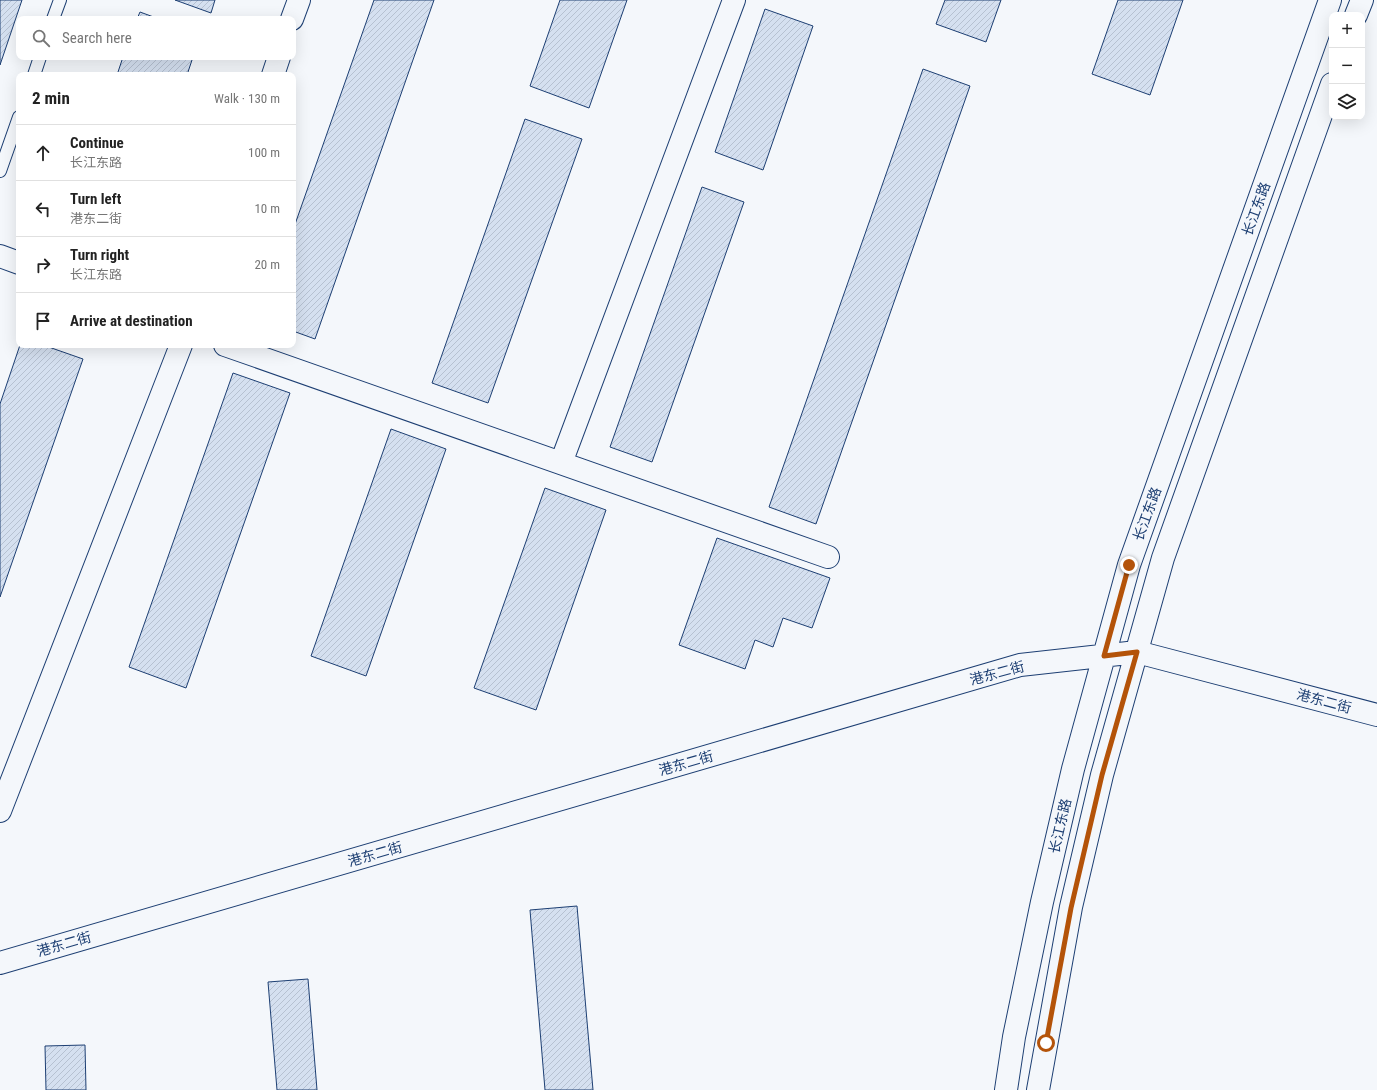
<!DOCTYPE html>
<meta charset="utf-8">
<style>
:root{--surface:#fff;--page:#f2f2f2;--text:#222;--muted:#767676;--line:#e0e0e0}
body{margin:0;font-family:"Roboto Condensed","Noto Sans SC",sans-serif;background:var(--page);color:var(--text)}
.controls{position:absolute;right:12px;top:12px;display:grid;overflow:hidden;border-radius:8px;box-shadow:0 4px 16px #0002}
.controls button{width:36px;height:36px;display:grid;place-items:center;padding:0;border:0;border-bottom:1px solid var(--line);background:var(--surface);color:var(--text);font:20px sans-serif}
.stop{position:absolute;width:12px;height:12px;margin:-9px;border:3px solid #b45309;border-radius:50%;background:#fff}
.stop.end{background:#b45309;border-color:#fff;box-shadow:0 1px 4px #0008}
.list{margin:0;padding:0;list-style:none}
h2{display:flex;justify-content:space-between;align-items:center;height:52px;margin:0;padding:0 16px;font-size:17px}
h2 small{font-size:13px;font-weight:400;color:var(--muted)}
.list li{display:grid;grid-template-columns:26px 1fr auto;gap:12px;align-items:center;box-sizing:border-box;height:56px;padding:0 16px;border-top:1px solid var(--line)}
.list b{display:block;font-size:15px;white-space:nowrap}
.list p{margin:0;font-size:13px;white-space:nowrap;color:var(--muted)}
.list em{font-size:13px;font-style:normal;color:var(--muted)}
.icon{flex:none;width:22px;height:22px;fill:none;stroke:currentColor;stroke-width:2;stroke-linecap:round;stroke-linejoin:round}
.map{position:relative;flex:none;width:1377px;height:1090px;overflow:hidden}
.search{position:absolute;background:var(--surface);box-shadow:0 4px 16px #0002;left:16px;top:16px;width:280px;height:44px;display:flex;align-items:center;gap:10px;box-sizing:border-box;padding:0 14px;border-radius:8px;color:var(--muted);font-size:15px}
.panel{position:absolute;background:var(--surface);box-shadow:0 4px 16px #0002;left:16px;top:72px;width:280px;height:276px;border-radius:8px}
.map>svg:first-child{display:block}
</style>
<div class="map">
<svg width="1377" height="1090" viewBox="0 0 1377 1090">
<defs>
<pattern id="building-hatch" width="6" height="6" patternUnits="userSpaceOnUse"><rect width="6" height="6" fill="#d5e0f0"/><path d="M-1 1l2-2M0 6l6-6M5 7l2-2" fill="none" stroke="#b6c1d1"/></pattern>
</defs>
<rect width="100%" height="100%" fill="#f4f7fb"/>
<path fill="url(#building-hatch)" stroke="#1d3f73" d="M 0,0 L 22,0 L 0,65 Z
M 175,0 L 215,0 L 211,13 Z
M 374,0 L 434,0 L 315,339 L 293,331 L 293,230 Z
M 560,0 L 627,0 L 589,108 L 530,86 Z
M 945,0 L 1001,0 L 986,42 L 936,24 Z
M 1118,0 L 1183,0 L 1150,95 L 1092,74 Z
M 765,9 L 813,26 L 763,170 L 715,152 Z
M 140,12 L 159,19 L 137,19 Z
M 123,57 L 193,57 L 187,75 L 117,75 Z
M 923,69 L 970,86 L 816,524 L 769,507 Z
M 525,119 L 582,139 L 488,403 L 432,383 Z
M 702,187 L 744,202 L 652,462 L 610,447 Z
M 20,345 L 43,345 L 83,359 L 0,597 L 0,404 Z
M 233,373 L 290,393 L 186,688 L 129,667 Z
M 391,429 L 446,449 L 366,676 L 311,656 Z
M 545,488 L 606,510 L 536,710 L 474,688 Z
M 717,538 L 830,578 L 812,628 L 783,618 L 773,647 L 755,640 L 745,669 L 679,645 Z
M 577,906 L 593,1090 L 545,1090 L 530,910 Z
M 308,979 L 317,1090 L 277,1090 L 268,982 Z
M 85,1045 L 86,1090 L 46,1090 L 45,1046 Z"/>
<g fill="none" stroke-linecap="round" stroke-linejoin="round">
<defs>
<path id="lane" d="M 53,19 L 60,0
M 34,75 L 40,57
M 0,171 L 19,117"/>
<path id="street" d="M 292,19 L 299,0
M 273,75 L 279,57
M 0,256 L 19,263
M 225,345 L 828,557
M 561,463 L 734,0
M 0,811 L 181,345"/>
<path id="secondary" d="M 1356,15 L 1362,0
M 0,963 L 1020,665 L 1137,652 L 1377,715
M 1006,1090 L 1014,1037 L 1042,902 L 1073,769 L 1129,565 L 1330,0
M 1038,1090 L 1071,907 L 1102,775 L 1163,558 L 1332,84"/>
</defs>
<use href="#lane" stroke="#1d3f73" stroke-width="14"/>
<use href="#street" stroke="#1d3f73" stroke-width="24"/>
<use href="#secondary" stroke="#1d3f73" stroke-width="24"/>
<use href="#lane" stroke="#f4f7fb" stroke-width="12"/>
<use href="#street" stroke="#f4f7fb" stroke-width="22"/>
<use href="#secondary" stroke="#f4f7fb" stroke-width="22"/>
</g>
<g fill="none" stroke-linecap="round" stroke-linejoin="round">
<path stroke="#b45309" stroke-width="5" d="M 1046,1043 L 1071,908 L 1102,775 L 1137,652 L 1104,656 L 1129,565"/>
</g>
<g text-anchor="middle" stroke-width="3" stroke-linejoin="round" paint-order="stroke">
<g font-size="14" fill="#1d3f73" stroke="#f4f7fb">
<text transform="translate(1256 209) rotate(-70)" y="5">长江东路</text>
<text transform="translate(1147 514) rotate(-70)" y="5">长江东路</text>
<text transform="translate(997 673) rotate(-15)" y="5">港东二街</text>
<text transform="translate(1324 701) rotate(15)" y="5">港东二街</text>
<text transform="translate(686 763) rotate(-16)" y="5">港东二街</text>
<text transform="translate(1060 826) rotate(-77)" y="5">长江东路</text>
<text transform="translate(375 854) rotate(-16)" y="5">港东二街</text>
<text transform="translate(64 944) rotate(-16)" y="5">港东二街</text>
</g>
</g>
</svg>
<div class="controls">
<button>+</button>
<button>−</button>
<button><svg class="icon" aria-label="layers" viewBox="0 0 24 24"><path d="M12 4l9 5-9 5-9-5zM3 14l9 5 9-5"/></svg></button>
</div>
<div class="stop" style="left:1046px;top:1043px"></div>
<div class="stop end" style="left:1129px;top:565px"></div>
<div class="search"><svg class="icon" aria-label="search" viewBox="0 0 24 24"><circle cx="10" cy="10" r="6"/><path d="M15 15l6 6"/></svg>Search here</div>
<section class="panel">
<h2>2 min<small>Walk · 130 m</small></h2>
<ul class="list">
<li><svg class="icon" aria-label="ahead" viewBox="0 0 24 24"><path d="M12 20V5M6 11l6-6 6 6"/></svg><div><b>Continue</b><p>长江东路</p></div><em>100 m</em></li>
<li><svg class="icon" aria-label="left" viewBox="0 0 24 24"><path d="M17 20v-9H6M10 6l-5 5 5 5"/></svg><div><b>Turn left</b><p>港东二街</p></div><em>10 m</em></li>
<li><svg class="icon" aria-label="right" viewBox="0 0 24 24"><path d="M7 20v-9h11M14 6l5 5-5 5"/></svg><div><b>Turn right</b><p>长江东路</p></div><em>20 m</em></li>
<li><svg class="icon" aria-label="arrive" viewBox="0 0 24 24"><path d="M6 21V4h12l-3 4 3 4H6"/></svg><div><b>Arrive at destination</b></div></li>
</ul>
</section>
</div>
